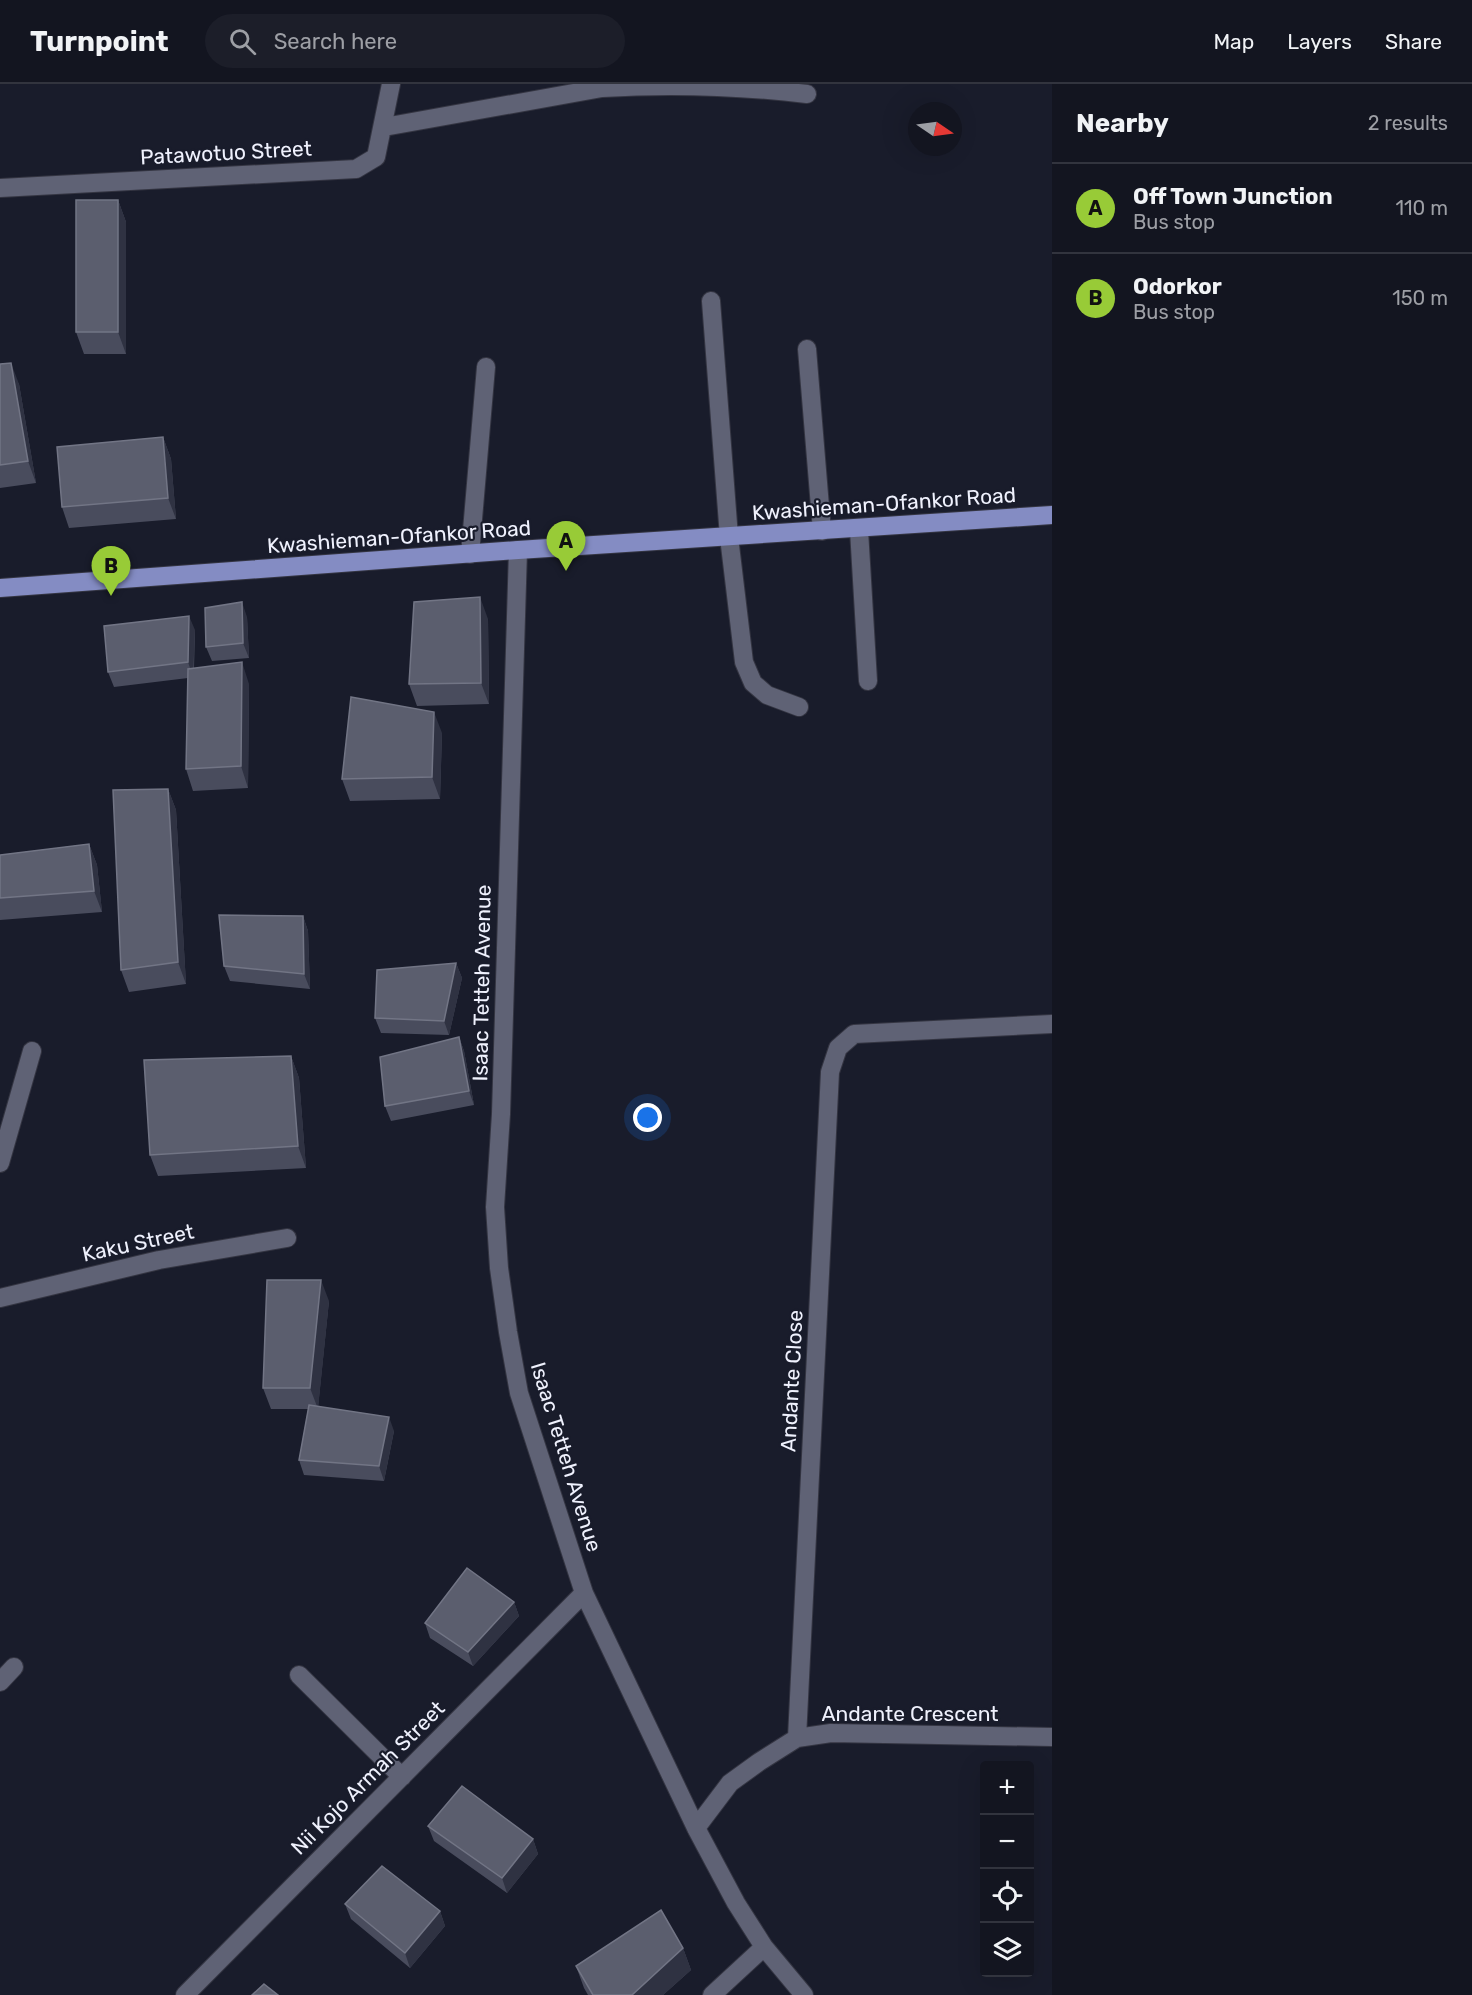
<!DOCTYPE html>
<meta charset="utf-8">
<style>
:root{--surface:#131520;--page:#1c1e29;--text:#f1f3f6;--muted:#9d9fa5;--line:#32343e;--accent:#98cb37}
body{margin:0;font-family:Rubik,sans-serif;background:var(--page);color:var(--text)}
.controls{position:absolute;right:18px;bottom:18px;display:grid;overflow:hidden;border-radius:6px;box-shadow:0 6px 24px #0002}
.controls button{width:54px;height:54px;display:grid;place-items:center;padding:0;border:0;border-bottom:2px solid var(--line);background:var(--surface);color:var(--text);font:30px sans-serif}
.compass{position:absolute;left:908px;top:18px;width:54px;height:54px;border-radius:50%;background:var(--surface);box-shadow:0 6px 24px #0002;rotate:103deg}
.you{position:absolute;left:648px;top:1034px;width:21px;height:21px;margin:-15px;border:4px solid #fff;border-radius:50%;background:#1a73e8;box-shadow:0 0 0 9px #1a73e833}
.badge{display:grid;place-items:center;width:39px;height:39px;border-radius:50%;background:var(--accent);color:#111;font-size:20px;font-weight:700}
.pin{position:absolute;translate:-50% -50px;filter:drop-shadow(0 2px 3px #0008)}
.pin::after{content:'';position:absolute;top:32px;width:21px;height:18px;background:inherit;clip-path:polygon(0 0,100% 0,50% 100%)}
.list{margin:0;padding:0;list-style:none}
h2{display:flex;justify-content:space-between;align-items:center;height:78px;margin:0;padding:0 24px;font-size:26px}
h2 small{font-size:20px;font-weight:400;color:var(--muted)}
.list li{display:grid;grid-template-columns:39px 1fr auto;gap:18px;align-items:center;box-sizing:border-box;height:90px;padding:0 24px;border-top:2px solid var(--line)}
.list b{display:block;font-size:22px;white-space:nowrap}
.list p{margin:0;font-size:20px;white-space:nowrap;color:var(--muted)}
.list em{font-size:20px;font-style:normal;color:var(--muted)}
.icon{flex:none;width:33px;height:33px;fill:none;stroke:currentColor;stroke-width:2;stroke-linecap:round;stroke-linejoin:round}
.map{position:relative;flex:none;width:1052px;height:1911px;overflow:hidden}
header{display:flex;align-items:center;gap:36px;box-sizing:border-box;height:84px;padding:0 30px;background:var(--surface);border-bottom:2px solid var(--line)}
header strong{font-size:28px}
nav{display:flex;gap:33px;margin-inline-start:auto;font-size:21px}
.search{width:420px;height:54px;background:var(--page);display:flex;align-items:center;gap:15px;box-sizing:border-box;padding:0 21px;border-radius:33px;color:var(--muted);font-size:22px}
main{display:flex}
aside{flex:1;background:var(--surface)}
.map>svg:first-child{display:block}
</style>
<header>
<strong>Turnpoint</strong>
<div class="search"><svg class="icon" aria-label="search" viewBox="0 0 24 24"><circle cx="10" cy="10" r="6"/><path d="M15 15l6 6"/></svg>Search here</div>
<nav><a>Map</a><a>Layers</a><a>Share</a></nav>
</header>
<main>
<div class="map">
<svg width="1052" height="1911" viewBox="0 0 1052 1911">
<rect width="100%" height="100%" fill="#191c2b"/>
<g fill="none" stroke-linecap="round" stroke-linejoin="round">
<defs>
<path id="minor" d="M 384,43 L 602,4 C 669,0 739,2 807,10
M 0,104 L 356,85 L 376,73 L 391,0
M 711,217 L 729,453 L 744,578 L 753,599 L 767,611 L 799,623
M 807,265 L 822,447
M 859,446 L 868,597
M 518,466 L 501,1030 L 495,1123 L 499,1184 L 508,1248 L 519,1309 L 584,1509 L 696,1744 L 736,1819 L 764,1863 L 804,1911
M 470,470 L 486,283
M 0,1079 L 32,967
M 0,1214 L 159,1176 L 287,1154
M 299,1591 L 402,1693
M 0,1598 L 14,1583
M 797,1654 L 830,988 L 838,964 L 854,950 L 1052,940
M 696,1744 L 730,1699 L 759,1678 L 797,1654 L 831,1649 L 1052,1653
M 185,1911 L 584,1509
M 712,1911 L 764,1863"/>
<path id="major" d="M 0,504 L 518,466 L 1052,431"/>
</defs>
<use href="#minor" stroke="#343542" stroke-width="20"/>
<use href="#major" stroke="#343542" stroke-width="20"/>
<use href="#minor" stroke="#5f6275" stroke-width="18"/>
<use href="#major" stroke="#848cc3" stroke-width="18"/>
</g>
<path fill="#494c5d" d="M 118,116 L 126,138 L 126,270 L 84,270 L 76,248 Z
M 0,280 L 19,300 L 36,399 L 0,404 Z
M 163,353 L 171,375 L 176,435 L 69,444 L 62,423 Z
M 247,533 L 249,574 L 212,577 L 206,563 Z
M 488,535 L 489,620 L 417,622 L 409,600 Z
M 195,546 L 194,584 L 249,600 L 248,704 L 193,707 L 186,685 L 188,594 L 114,603 L 108,588 Z
M 442,649 L 440,715 L 350,717 L 342,695 Z
M 168,705 L 176,726 L 186,900 L 129,908 L 121,886 Z
M 89,760 L 97,781 L 102,828 L 0,836 L 0,771 Z
M 303,832 L 308,847 L 310,905 L 230,897 L 224,882 Z
M 456,879 L 462,894 L 449,951 L 381,949 L 375,934 Z
M 459,953 L 464,967 L 474,1021 L 391,1037 L 385,1022 Z
M 291,972 L 299,994 L 306,1084 L 158,1092 L 150,1071 Z
M 329,1217 L 318,1323 L 394,1347 L 384,1397 L 304,1391 L 299,1376 L 308,1325 L 271,1325 L 263,1304 Z
M 514,1518 L 519,1532 L 473,1582 L 430,1554 L 425,1539 Z
M 428,1742 L 533,1755 L 538,1770 L 507,1809 L 434,1757 Z
M 345,1820 L 440,1827 L 445,1842 L 410,1884 L 351,1835 Z
M 683,1864 L 691,1886 L 663,1911 L 588,1911 L 584,1904 L 576,1882 Z"/>
<path fill="#2f3242" d="M 118,116 L 126,138 L 126,270 L 118,248 Z
M 11,279 L 19,300 L 36,399 L 28,377 Z
M 163,353 L 171,375 L 176,435 L 168,414 Z
M 480,513 L 488,535 L 489,620 L 481,599 Z
M 242,518 L 247,533 L 249,574 L 243,559 Z
M 189,532 L 195,546 L 193,593 L 188,578 Z
M 242,578 L 249,600 L 248,704 L 241,682 Z
M 434,628 L 442,649 L 440,715 L 432,693 Z
M 168,705 L 176,726 L 186,900 L 178,878 Z
M 89,760 L 97,781 L 102,828 L 94,807 Z
M 303,832 L 308,847 L 310,905 L 304,890 Z
M 456,879 L 462,894 L 449,951 L 444,937 Z
M 459,953 L 464,967 L 474,1021 L 469,1007 Z
M 291,972 L 299,994 L 306,1084 L 298,1062 Z
M 321,1196 L 329,1217 L 318,1325 L 310,1304 Z
M 389,1333 L 394,1347 L 384,1397 L 379,1382 Z
M 514,1518 L 519,1532 L 473,1582 L 468,1568 Z
M 533,1755 L 538,1770 L 507,1809 L 502,1794 Z
M 440,1827 L 445,1842 L 410,1884 L 405,1869 Z
M 683,1864 L 691,1886 L 663,1911 L 632,1911 Z"/>
<path fill="#5b5e6e" stroke="#727585" stroke-width="1.5" d="M 76,116 L 118,116 L 118,248 L 76,248 Z
M 11,279 L 28,377 L 0,381 L 0,280 Z
M 163,353 L 168,414 L 62,423 L 57,363 Z
M 480,513 L 481,599 L 409,600 L 414,518 Z
M 242,518 L 243,559 L 206,563 L 205,524 Z
M 189,532 L 188,578 L 108,588 L 104,542 Z
M 242,578 L 241,682 L 186,685 L 188,585 Z
M 351,613 L 434,628 L 432,693 L 342,695 Z
M 168,705 L 178,878 L 121,886 L 113,706 Z
M 89,760 L 94,807 L 0,814 L 0,771 Z
M 219,831 L 303,832 L 304,890 L 224,882 Z
M 456,879 L 444,937 L 375,934 L 377,886 Z
M 459,953 L 469,1007 L 385,1022 L 380,973 Z
M 291,972 L 298,1062 L 150,1071 L 144,976 Z
M 267,1196 L 321,1196 L 310,1304 L 263,1304 Z
M 309,1321 L 389,1333 L 379,1382 L 299,1376 Z
M 467,1484 L 514,1518 L 468,1568 L 425,1539 Z
M 462,1702 L 533,1755 L 502,1794 L 428,1742 Z
M 382,1782 L 440,1827 L 405,1869 L 345,1820 Z
M 661,1826 L 683,1864 L 632,1911 L 593,1911 L 576,1882 Z
M 264,1900 L 278,1911 L 252,1911 Z"/>
<g text-anchor="middle" stroke-width="4.5" stroke-linejoin="round" paint-order="stroke">
<g font-size="21" fill="#eff1fd" stroke="#191c2b">
<text transform="translate(226 69) rotate(-3)" y="7">Patawotuo Street</text>
<text transform="translate(884 420) rotate(-4)" y="7">Kwashieman-Ofankor Road</text>
<text transform="translate(399 453) rotate(-4)" y="7">Kwashieman-Ofankor Road</text>
<text transform="translate(482 899) rotate(-89)" y="7">Isaac Tetteh Avenue</text>
<text transform="translate(138 1159) rotate(-12)" y="7">Kaku Street</text>
<text transform="translate(792 1297) rotate(-87)" y="7">Andante Close</text>
<text transform="translate(566 1373) rotate(73)" y="7">Isaac Tetteh Avenue</text>
<text x="910" y="1637">Andante Crescent</text>
<text transform="translate(368 1694) rotate(-45)" y="7">Nii Kojo Armah Street</text>
</g>
</g>
</svg>
<div class="controls">
<button>+</button>
<button>−</button>
<button><svg class="icon" aria-label="locate" viewBox="0 0 24 24"><circle cx="12" cy="12" r="6"/><path d="M12 2v4M12 18v4M2 12h4M18 12h4"/></svg></button>
<button><svg class="icon" aria-label="layers" viewBox="0 0 24 24"><path d="M12 4l9 5-9 5-9-5zM3 14l9 5 9-5"/></svg></button>
</div>
<svg class="compass" viewBox="-18 -18 36 36"><path d="M0-13l5 13h-10z" fill="#e53935"/><path d="M0 13l5-13h-10z" fill="#9d9fa5"/></svg>
<div class="you"></div>
<div class="pin badge" style="left:566px;top:487px">A</div>
<div class="pin badge" style="left:111px;top:512px">B</div>
</div>
<aside>
<h2>Nearby<small>2 results</small></h2>
<ul class="list">
<li><span class="badge">A</span><div><b>Off Town Junction</b><p>Bus stop</p></div><em>110 m</em></li>
<li><span class="badge">B</span><div><b>Odorkor</b><p>Bus stop</p></div><em>150 m</em></li>
</ul>
</aside>
</main>
